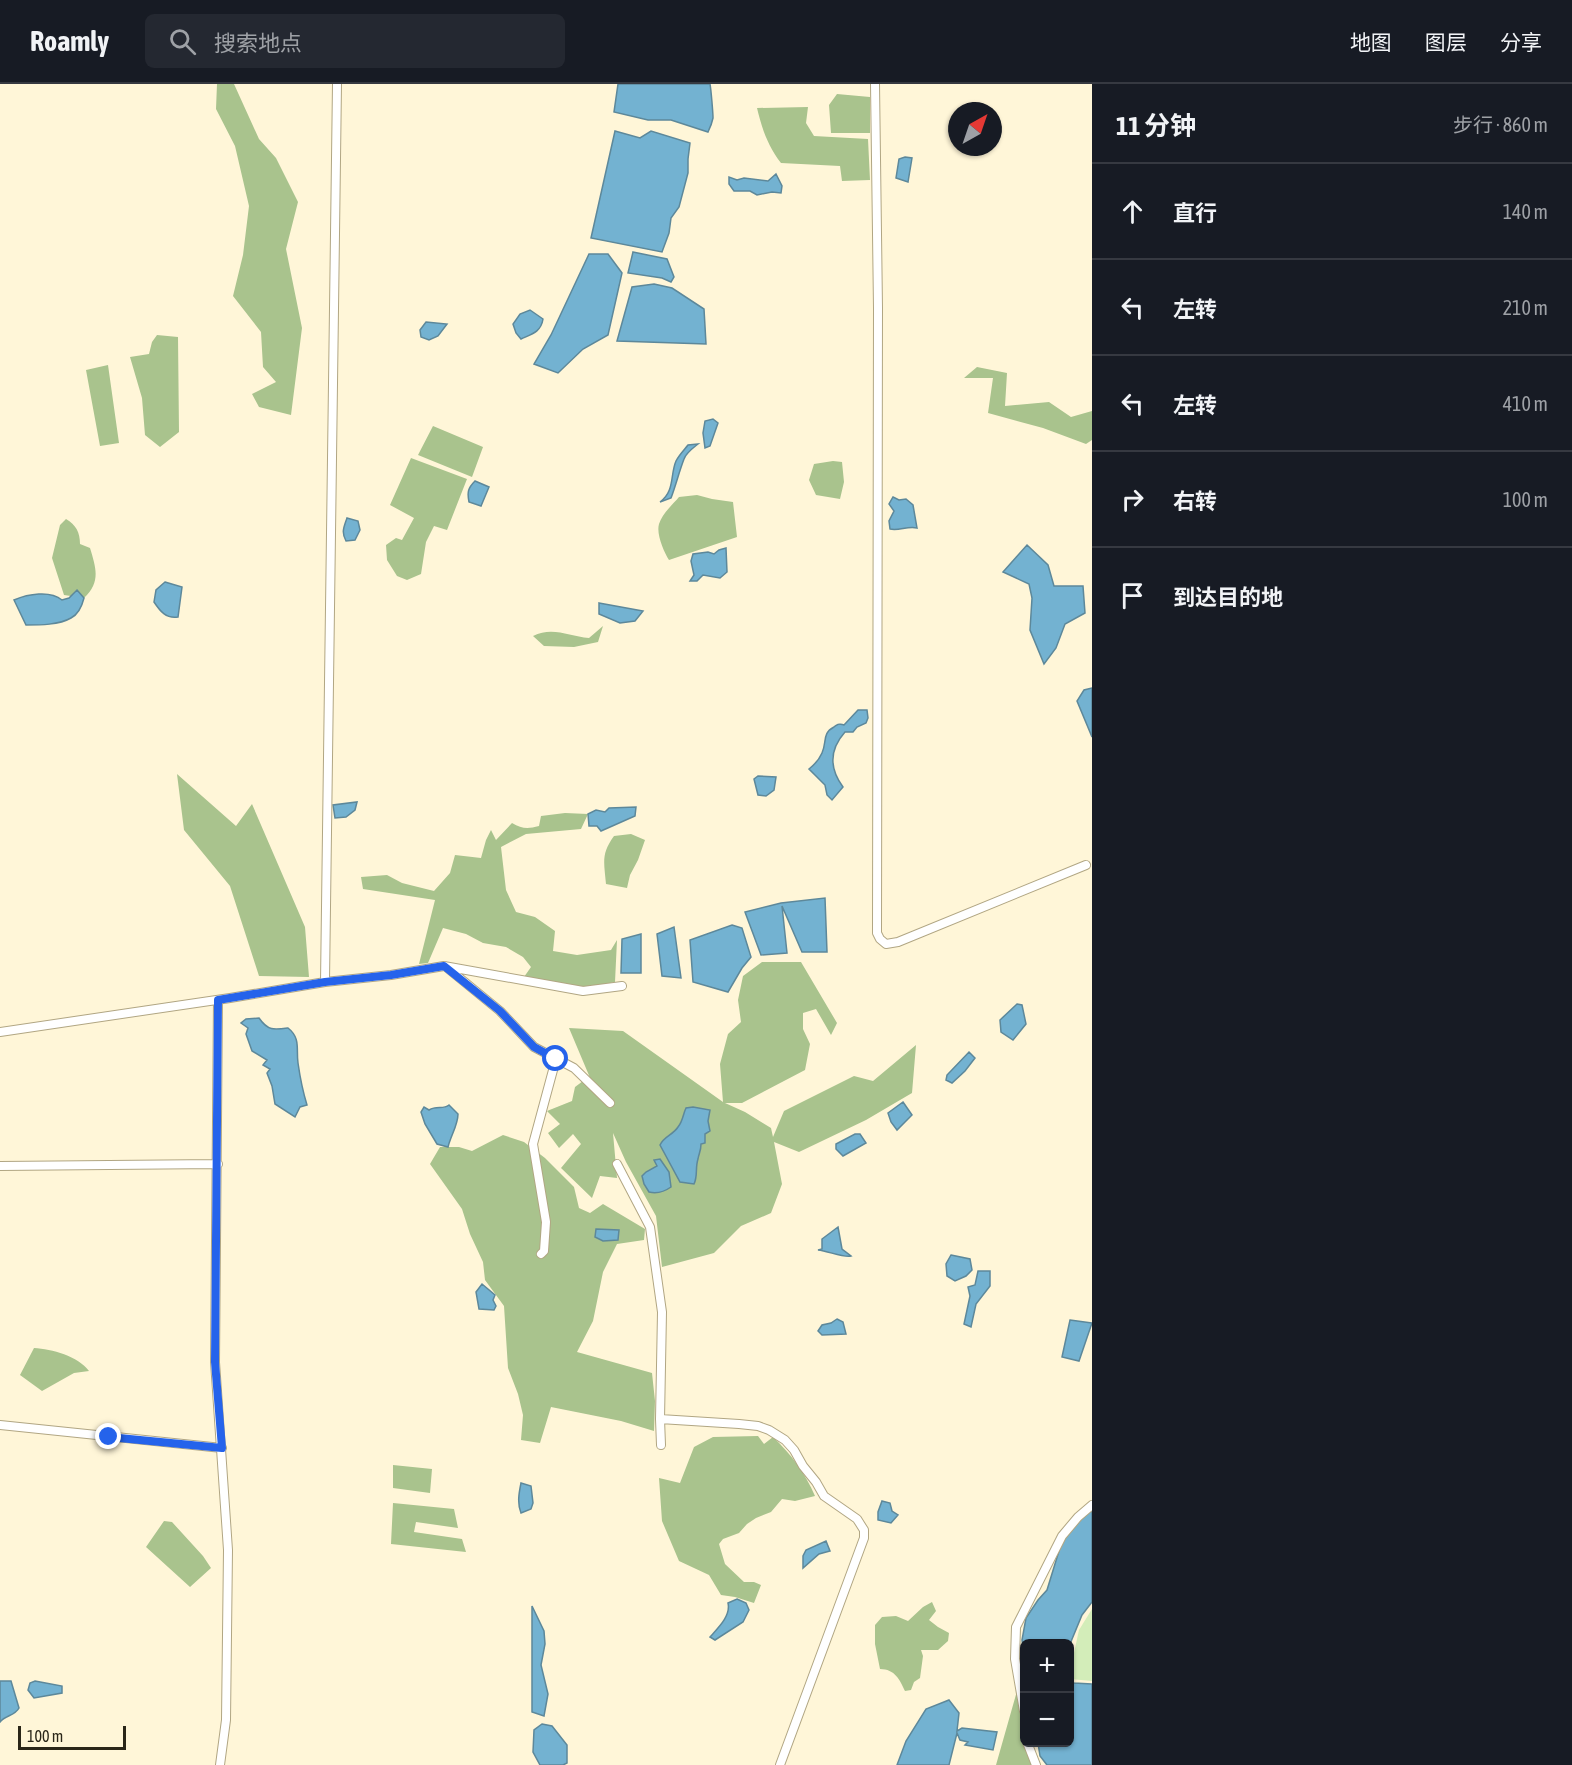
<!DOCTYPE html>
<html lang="zh">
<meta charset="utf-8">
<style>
:root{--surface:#171b24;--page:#242831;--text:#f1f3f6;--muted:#9ea1a6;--line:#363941}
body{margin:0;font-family:"Asap Condensed","Noto Sans SC",sans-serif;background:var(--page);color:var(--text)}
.controls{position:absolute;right:18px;bottom:18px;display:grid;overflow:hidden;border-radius:9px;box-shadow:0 2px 4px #0004}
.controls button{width:54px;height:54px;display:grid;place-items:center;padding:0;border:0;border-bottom:2px solid var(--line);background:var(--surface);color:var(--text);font:30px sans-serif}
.compass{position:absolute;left:948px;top:18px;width:54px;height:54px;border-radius:50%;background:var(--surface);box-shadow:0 2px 4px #0004;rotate:40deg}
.scale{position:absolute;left:18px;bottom:15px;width:108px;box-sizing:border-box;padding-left:6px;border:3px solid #2a2618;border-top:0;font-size:16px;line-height:21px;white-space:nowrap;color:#2a2618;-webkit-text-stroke:4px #fff6d8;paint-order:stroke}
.stop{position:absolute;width:18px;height:18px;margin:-14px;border:4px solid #2563eb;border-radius:50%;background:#fff}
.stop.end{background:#2563eb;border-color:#fff;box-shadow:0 2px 6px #0008}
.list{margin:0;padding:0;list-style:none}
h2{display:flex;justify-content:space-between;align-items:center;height:78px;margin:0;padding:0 24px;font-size:26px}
h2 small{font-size:20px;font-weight:400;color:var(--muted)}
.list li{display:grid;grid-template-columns:39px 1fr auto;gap:18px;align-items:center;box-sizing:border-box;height:96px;padding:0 24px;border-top:2px solid var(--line)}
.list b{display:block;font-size:22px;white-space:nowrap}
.list em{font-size:20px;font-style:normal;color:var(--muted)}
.icon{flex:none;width:33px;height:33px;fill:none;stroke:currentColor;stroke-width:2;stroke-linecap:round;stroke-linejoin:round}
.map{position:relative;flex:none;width:1092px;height:1681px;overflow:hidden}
header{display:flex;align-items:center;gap:36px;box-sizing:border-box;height:84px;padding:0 30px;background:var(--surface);border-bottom:2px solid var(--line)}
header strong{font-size:28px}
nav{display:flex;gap:33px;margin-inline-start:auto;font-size:21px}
.search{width:420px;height:54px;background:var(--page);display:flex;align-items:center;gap:15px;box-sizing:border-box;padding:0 21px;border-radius:9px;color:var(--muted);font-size:22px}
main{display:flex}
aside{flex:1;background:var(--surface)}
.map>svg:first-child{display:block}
</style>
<header>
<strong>Roamly</strong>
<div class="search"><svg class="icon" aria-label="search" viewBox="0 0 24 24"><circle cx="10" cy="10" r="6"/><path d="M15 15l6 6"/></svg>搜索地点</div>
<nav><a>地图</a><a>图层</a><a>分享</a></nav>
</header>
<main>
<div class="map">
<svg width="1092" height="1681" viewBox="0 0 1092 1681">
<rect width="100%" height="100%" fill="#fff6d8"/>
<path fill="#d3edb9" d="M 1092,1525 L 1092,1597 L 1070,1595 L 1070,1587 L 1079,1546 Z"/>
<path fill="#a9c38d" d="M 217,0 L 234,0 L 259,55 L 276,74 L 298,118 L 286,165 L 302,244 L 291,331 L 259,323 L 252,310 L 276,298 L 263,283 L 261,248 L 233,212 L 243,171 L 249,122 L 235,62 L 216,25 Z
M 837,10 L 870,13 L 870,49 L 831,49 L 829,21 Z
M 808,23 L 806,39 L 814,52 L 868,55 L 870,96 L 842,97 L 840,82 L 781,79 C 768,62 762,45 757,24 Z
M 157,251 L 178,253 L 179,348 L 160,363 L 145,351 L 142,314 L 130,273 L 149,270 L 152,258 Z
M 108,281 L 119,359 L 100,362 L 86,286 Z
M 977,283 L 1007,289 L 1005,322 L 1049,318 L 1071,333 L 1092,327 L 1092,356 L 1086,360 L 1043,344 L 988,329 L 993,294 L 964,294 Z
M 433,342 L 483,363 L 472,393 L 418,371 Z
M 411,374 L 467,395 L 447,446 L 434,442 L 426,458 L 421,490 L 407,496 L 397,492 L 387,476 L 386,461 L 396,454 L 402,456 L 414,434 L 390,421 Z
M 833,377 L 842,378 L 844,398 L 840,415 L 816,411 L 809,396 L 814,380 Z
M 697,411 L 712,415 L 733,418 L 737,453 L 669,476 C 664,468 656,450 659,440 C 662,430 673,420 679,413 Z
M 66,435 C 76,441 80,448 80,460 L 90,464 C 96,484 101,498 84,514 L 64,511 L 52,474 L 60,441 Z
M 603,542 L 598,558 L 574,563 L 544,562 L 533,552 C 552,542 569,552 589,554 Z
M 177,690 L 236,742 L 252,720 L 305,843 L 309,893 L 259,892 L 230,802 L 184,746 Z
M 565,729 L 588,730 L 581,745 L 526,750 L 501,763 L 506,806 L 516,828 L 535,833 L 555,847 L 553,867 L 577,871 L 611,866 L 617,856 L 615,898 L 577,906 L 524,893 L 531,883 L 523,873 L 506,863 L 483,859 L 466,850 L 443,844 L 428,879 L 419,880 L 435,816 L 363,805 L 361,793 L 387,791 L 402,799 L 434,807 L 450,789 L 455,771 L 481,774 L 486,756 L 491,746 L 496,756 L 512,739 C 522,745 528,745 539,742 L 541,732 Z
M 631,750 L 645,756 L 638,776 L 630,791 L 627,804 L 606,800 C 604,778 601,770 614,752 Z
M 762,878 L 801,878 L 837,939 L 831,951 L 816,925 L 803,929 L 803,945 L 810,960 L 805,986 L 742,1019 L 725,1019 L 745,1028 L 771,1044 L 773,1053 L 784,1027 L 854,992 L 873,997 L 916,961 L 912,1009 L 866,1036 L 799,1068 L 774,1058 L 782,1100 L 771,1129 L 741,1142 L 714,1169 L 662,1183 L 656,1132 L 626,1078 L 613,1049 L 617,1094 L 600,1092 L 592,1114 L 561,1084 L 581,1060 L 573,1050 L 559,1064 L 548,1049 L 560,1040 L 547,1027 L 572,1017 L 575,1003 L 583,997 L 596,1008 L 569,944 L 623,947 L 723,1018 L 720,980 L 728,950 L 741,938 L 738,916 L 743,892 Z
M 503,1051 L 524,1058 L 545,1074 L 574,1103 L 579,1124 L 590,1129 L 603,1120 L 645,1145 L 644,1156 L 617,1160 L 603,1188 L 593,1237 L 577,1268 L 652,1289 L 655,1317 L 654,1347 L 621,1337 L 551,1323 L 540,1359 L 521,1356 L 523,1331 L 518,1310 L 508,1284 L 504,1222 L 485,1196 L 483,1178 L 470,1150 L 462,1125 L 430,1080 L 440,1063 L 459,1063 L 472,1067 Z
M 34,1264 C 52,1265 78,1272 89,1287 L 74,1289 L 42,1307 L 20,1291 Z
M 758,1352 L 764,1360 L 773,1353 C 791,1370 805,1389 815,1412 L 795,1417 L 782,1415 L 771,1428 L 756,1434 L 747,1440 L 739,1449 L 723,1455 L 719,1460 L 725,1480 L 744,1498 L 754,1498 L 761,1501 L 754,1519 L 735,1513 L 721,1511 L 709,1491 L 679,1477 L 662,1437 L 659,1394 L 680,1399 L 694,1363 L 713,1353 Z
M 393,1381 L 432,1385 L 430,1409 L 393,1404 Z
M 393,1419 L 454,1425 L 458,1444 L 416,1438 L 414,1448 L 462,1455 L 466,1468 L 391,1460 Z
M 164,1437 L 172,1438 L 203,1472 L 211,1484 L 190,1503 L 146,1463 Z
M 932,1518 L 936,1527 L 929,1536 L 938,1543 L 949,1549 L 948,1557 L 938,1566 L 921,1566 L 923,1572 L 920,1594 L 914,1598 L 911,1606 L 905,1607 C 900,1596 895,1585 880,1585 L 875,1560 L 875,1541 L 882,1533 L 896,1532 L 908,1537 L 923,1523 Z
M 1019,1600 L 1024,1632 L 1024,1658 L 1034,1681 L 996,1681 Z"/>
<path fill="#73b2d1" stroke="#5d889a" stroke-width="1.5" d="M 618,0 L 710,0 C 711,5 713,29 713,34 C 712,39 710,44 708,48 L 671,36 L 648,36 L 614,28 Z
M 615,47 L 640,54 L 651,47 L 690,59 L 688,75 L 688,89 L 679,123 L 671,134 L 669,149 L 662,168 L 591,154 Z
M 905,73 L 912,74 L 908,98 L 896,94 L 899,75 Z
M 776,90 L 782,102 L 781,109 L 772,108 L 757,111 L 750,107 L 734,107 L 729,100 L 729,93 L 737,96 L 744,94 L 768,97 Z
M 633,168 L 667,175 L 674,193 L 671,198 L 662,194 L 628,189 Z
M 589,170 L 608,170 L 622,189 L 608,251 L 583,265 L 558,289 L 534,280 L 551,251 Z
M 654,200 L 672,204 L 704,225 L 706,260 L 617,257 L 632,203 Z
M 530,226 L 543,235 C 541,248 532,250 521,255 L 516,249 L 513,240 L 520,230 Z
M 426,238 L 447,240 L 438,252 L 429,256 L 421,253 L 420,246 Z
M 713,335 L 718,339 L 710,362 L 705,364 L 703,349 L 705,337 Z
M 698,360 C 693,364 686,369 684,375 C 679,388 676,401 671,414 L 660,418 C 675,407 670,391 676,377 C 679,371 684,366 688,361 Z
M 475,397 L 489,403 L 481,422 L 469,418 C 467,408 468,404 475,397 Z
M 893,413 L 899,416 L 906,415 L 913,421 L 917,444 C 907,442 899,447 890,445 L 889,437 L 894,427 L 889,420 Z
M 347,434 L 358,437 L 360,446 L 355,456 L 346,457 C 341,448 344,443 347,434 Z
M 1027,461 L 1048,481 L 1054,502 L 1083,502 L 1085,529 L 1065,540 L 1056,564 L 1044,580 L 1030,546 L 1032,514 L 1029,500 L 1003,488 Z
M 726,464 L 727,488 L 720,494 L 703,491 L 697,497 L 690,497 L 694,491 L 691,477 L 693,470 L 708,468 L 714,470 L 719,466 Z
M 165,498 L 182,503 L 178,533 C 166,535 160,527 154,518 L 156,506 Z
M 77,506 L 84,514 C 82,522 79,530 71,534 C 59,541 40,541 26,541 L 14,516 C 28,510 50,506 62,516 L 69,514 Z
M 599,519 L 643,527 L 635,537 L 620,539 L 599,530 Z
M 1092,604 L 1092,653 L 1077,617 L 1084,606 Z
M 858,626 L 867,626 L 868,634 L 866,639 L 857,643 L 853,648 L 845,648 C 829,666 829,684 843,703 L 832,716 L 827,711 L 825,701 L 809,685 C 814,681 819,676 822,669 C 827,658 822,649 834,643 C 840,639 837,640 844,641 Z
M 758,692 L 776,693 L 774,706 L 766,712 L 758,711 L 754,695 Z
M 357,718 L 355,726 L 346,733 L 335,734 L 333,721 Z
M 636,723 L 635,732 L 601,747 L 597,742 L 589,742 L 588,730 L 596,726 L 605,728 L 609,724 Z
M 825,814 L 827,868 L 802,868 L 782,822 L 787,869 L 761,871 L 745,828 L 781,819 Z
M 732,841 L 742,844 L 751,873 L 742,884 L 728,908 L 693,898 L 690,856 Z
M 674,843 L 681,894 L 662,892 L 657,850 Z
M 641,850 L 641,889 L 621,889 L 622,855 Z
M 1017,920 L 1022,921 L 1026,940 L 1013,956 L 1001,948 L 1000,936 Z
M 259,934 C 268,947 274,946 288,944 C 301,954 296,966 298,979 C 300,993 303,1008 307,1021 L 300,1023 L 295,1033 L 275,1020 L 272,1002 L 267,989 L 270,985 L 263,981 L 267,976 L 252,967 L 246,950 L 248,944 L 241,939 L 246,935 Z
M 969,968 L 975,974 L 965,987 L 952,999 L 946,996 L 947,991 Z
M 903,1018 L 912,1031 L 897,1046 L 891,1038 L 888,1029 Z
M 449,1021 L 458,1030 C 458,1041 451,1051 448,1063 L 437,1060 L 425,1040 L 421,1028 L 424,1023 L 429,1026 C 437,1021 443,1026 449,1021 Z
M 693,1023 L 710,1026 L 708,1037 L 710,1047 L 705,1050 L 705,1059 L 701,1060 C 701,1067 699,1069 698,1075 C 695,1084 698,1092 694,1100 L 680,1098 L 660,1061 C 664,1052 673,1051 678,1043 C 683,1037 683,1030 686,1024 Z
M 855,1050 L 860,1050 L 866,1059 L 843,1072 L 836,1065 L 836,1060 Z
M 660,1075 L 669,1088 L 671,1103 C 664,1108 658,1110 649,1108 L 644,1100 L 642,1092 L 646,1088 L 657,1082 L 654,1076 Z
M 838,1143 L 842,1165 L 851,1172 C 844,1174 828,1167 818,1166 L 822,1165 L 822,1155 Z
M 596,1145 L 619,1146 L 618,1156 L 603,1157 L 595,1153 Z
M 951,1171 L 970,1175 L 972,1186 L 966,1192 L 955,1197 L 947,1192 L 946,1180 Z
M 978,1187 L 990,1187 L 990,1202 L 976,1220 L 971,1243 L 964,1240 L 970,1212 L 968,1203 L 975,1201 Z
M 482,1200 L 495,1211 L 493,1216 L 496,1222 L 494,1226 L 479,1225 L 476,1208 Z
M 837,1235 L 843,1238 L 846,1250 L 822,1251 L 818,1247 L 822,1241 L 831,1239 Z
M 1070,1236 L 1092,1239 L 1079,1277 L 1062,1273 Z
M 521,1399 L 531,1402 L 533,1419 L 531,1425 L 521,1429 C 517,1419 519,1409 521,1399 Z
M 882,1417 L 890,1419 L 892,1427 L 898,1431 L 891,1439 L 878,1436 L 878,1428 Z
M 1092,1423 L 1092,1518 L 1082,1531 L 1070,1560 L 1024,1560 L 1024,1569 L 1022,1556 L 1026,1534 L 1038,1516 L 1047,1506 L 1062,1457 L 1070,1446 Z
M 826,1457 L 830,1467 L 819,1470 L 803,1484 L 803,1472 L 806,1466 Z
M 737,1515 L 746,1519 L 749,1526 L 743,1538 L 715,1556 L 710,1553 C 718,1544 731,1532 728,1519 Z
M 532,1522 L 544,1547 L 545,1560 L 541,1581 L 548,1610 L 544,1632 L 532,1628 Z
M 1070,1596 L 1074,1599 L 1092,1600 L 1092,1681 L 1047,1681 L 1040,1672 L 1038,1659 L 1070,1658 Z
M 0,1597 L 11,1597 L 19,1624 C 15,1632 5,1631 0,1638 Z
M 35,1597 L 62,1602 L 62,1609 L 34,1614 L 28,1606 L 30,1599 Z
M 949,1616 L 959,1629 L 957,1647 L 962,1644 L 997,1648 L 993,1666 L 965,1661 L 968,1658 L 960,1656 L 957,1649 L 949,1681 L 897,1681 L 906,1657 L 926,1625 Z
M 542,1640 L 552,1642 L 567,1661 L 567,1679 L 563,1681 L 540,1681 L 533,1668 L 534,1646 Z"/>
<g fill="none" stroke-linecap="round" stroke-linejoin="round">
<defs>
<path id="street" d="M 875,0 L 878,224 L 877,849 L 880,855 L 886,860 L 898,858 L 1086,781
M 445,882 L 500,927 L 534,963 L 574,984 L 610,1019
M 325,898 L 337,0
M 218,916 L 215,1278 L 228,1466 L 226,1636 L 220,1681
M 0,948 L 230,914 L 325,898 L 391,891 L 444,882 L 583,907 L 622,902
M 617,1080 L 650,1143 L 662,1228 L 660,1335 L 661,1361
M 0,1082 L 218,1080
M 541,1170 L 544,1167 L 546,1138 L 533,1060 L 556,975
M 660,1335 L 739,1340 L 758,1342 L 769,1346 L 785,1356 L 794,1366 L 803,1382 L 816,1398 L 824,1412 L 857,1435 L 864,1446 L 864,1454 L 780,1681
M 0,1341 L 222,1364
M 1024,1627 L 1015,1575 L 1016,1543 L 1062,1452 L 1078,1433 L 1092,1421
M 1027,1658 L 1036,1681"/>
</defs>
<use href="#street" stroke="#b1a683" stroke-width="10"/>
<use href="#street" stroke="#fff" stroke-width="8"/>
</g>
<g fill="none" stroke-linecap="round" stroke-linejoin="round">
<path stroke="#2563eb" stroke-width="8" d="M 109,1353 L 222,1364 L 215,1278 L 218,916 L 325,898 L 391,891 L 444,882 L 500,927 L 534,963 L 556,975"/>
</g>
</svg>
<div class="controls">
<button>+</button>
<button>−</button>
</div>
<svg class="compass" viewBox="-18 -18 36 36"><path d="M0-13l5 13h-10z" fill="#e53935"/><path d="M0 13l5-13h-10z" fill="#9ea1a6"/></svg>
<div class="scale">100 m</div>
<div class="stop" style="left:556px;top:975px"></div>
<div class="stop end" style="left:109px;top:1353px"></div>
</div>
<aside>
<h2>11 分钟<small>步行 · 860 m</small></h2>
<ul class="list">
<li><svg class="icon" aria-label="ahead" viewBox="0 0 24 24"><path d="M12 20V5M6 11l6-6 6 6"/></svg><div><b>直行</b></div><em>140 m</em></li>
<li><svg class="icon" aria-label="left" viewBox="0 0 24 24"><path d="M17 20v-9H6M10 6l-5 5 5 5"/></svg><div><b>左转</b></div><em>210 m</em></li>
<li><svg class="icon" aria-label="left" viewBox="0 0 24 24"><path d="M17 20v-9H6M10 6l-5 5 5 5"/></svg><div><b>左转</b></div><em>410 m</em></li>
<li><svg class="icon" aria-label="right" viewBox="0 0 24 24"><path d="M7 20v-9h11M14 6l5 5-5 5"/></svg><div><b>右转</b></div><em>100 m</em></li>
<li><svg class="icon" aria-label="arrive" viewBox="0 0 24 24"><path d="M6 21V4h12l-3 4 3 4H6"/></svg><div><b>到达目的地</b></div></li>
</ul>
</aside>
</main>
